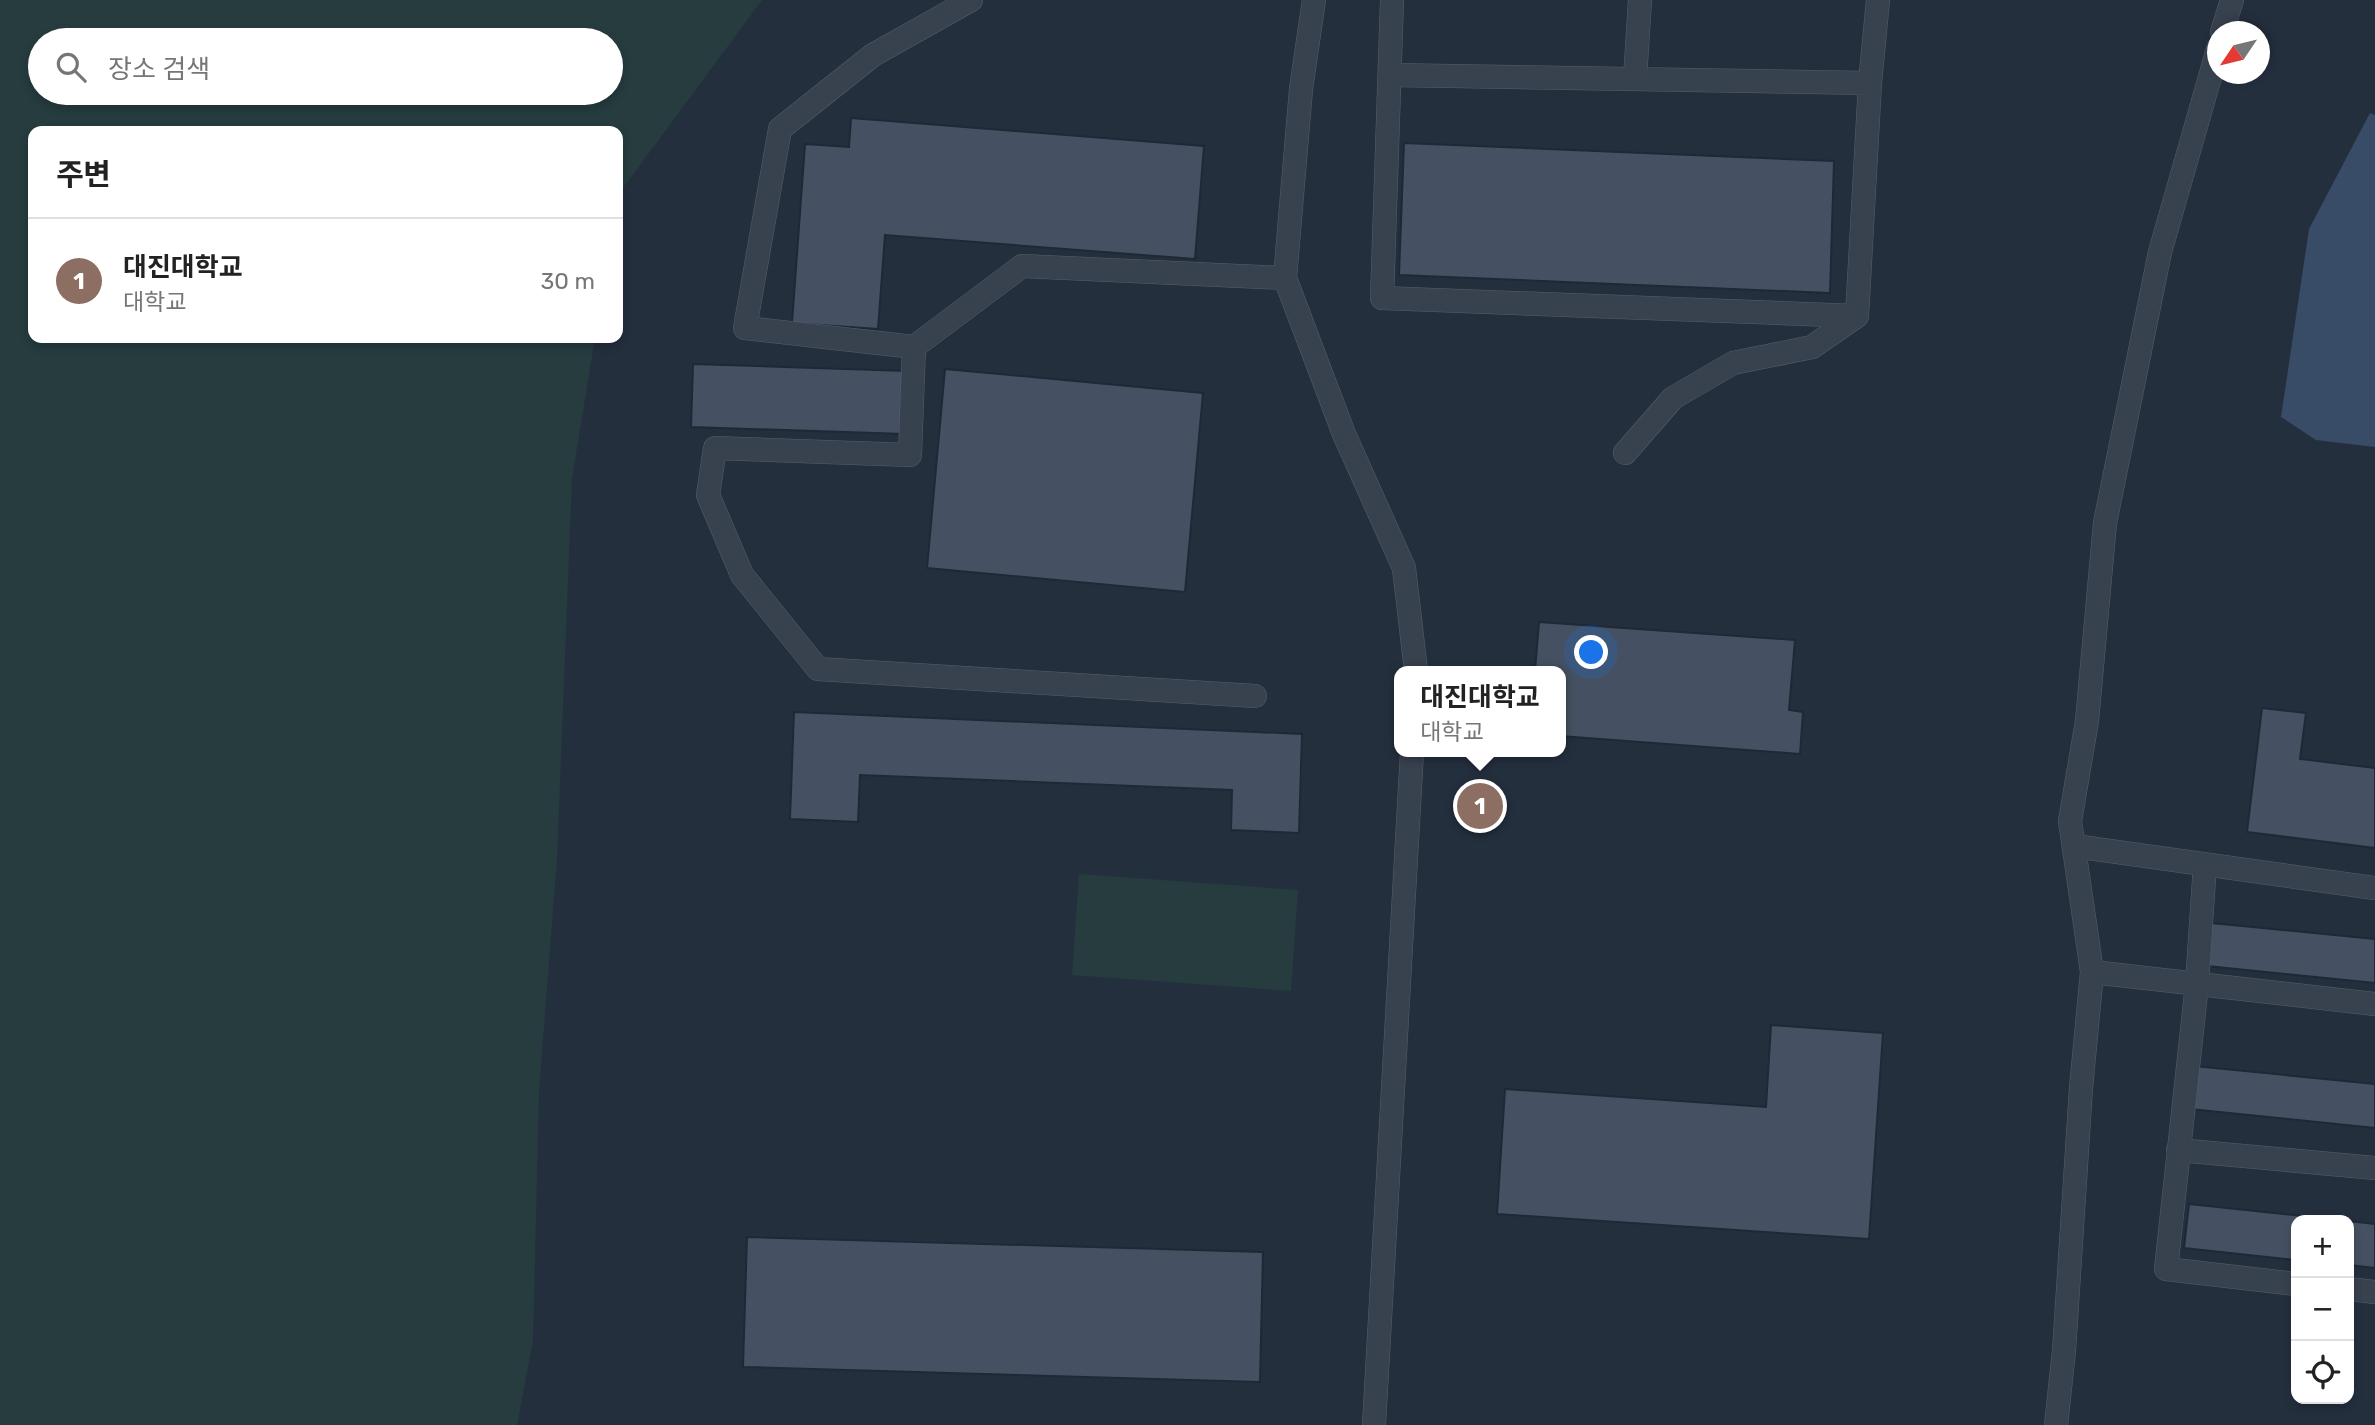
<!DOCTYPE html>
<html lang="ko">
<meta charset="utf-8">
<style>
:root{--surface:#fff;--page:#f6f6f6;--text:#222;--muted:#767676;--line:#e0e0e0;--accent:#516482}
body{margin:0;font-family:Rubik,"Noto Sans KR",sans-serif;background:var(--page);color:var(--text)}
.controls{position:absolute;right:21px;bottom:21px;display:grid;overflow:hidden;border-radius:14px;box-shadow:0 4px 10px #0003}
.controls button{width:63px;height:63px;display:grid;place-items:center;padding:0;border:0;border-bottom:2px solid var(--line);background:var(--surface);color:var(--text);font:35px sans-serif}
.compass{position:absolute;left:2207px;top:21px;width:63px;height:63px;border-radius:50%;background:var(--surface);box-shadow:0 4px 10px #0003;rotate:235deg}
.you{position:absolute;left:1592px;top:653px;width:24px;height:24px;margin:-18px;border:5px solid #fff;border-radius:50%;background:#1a73e8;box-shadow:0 0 0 10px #1a73e833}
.badge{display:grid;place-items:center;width:46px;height:46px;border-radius:50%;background:var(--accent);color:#fff;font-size:23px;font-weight:700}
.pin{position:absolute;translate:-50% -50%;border:4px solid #fff;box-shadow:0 2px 7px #0006}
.popup{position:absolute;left:1394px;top:666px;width:172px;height:91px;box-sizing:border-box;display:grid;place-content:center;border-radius:14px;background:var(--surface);filter:drop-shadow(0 2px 5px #0005);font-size:23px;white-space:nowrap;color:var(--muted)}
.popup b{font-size:26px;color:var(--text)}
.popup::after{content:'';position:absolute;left:50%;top:100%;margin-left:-14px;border:14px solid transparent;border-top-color:var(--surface)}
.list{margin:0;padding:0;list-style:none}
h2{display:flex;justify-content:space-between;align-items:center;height:91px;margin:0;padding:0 28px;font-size:30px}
h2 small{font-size:23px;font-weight:400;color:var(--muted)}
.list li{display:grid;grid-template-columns:46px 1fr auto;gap:21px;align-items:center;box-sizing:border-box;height:126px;padding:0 28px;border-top:2px solid var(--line)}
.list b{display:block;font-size:26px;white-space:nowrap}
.list p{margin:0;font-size:23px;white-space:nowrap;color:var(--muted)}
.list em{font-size:23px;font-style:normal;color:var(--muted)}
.icon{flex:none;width:38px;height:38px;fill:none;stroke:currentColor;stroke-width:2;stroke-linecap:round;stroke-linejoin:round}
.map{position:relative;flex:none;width:2375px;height:1425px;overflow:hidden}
.search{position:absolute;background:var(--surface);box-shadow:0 4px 10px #0003;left:28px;top:28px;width:595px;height:77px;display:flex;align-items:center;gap:18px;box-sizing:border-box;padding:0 24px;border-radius:38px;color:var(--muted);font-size:26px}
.panel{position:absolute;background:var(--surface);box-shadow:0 4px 10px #0003;left:28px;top:126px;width:595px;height:217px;border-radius:14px}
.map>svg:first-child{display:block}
</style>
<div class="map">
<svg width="2375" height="1425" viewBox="0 0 2375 1425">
<rect width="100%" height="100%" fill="#242f3e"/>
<path fill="#263c3f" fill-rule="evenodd" d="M 0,0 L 762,0 L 618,195 L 618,131 L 33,131 L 33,338 L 595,338 L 572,478 L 557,859 L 539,1092 L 533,1340 L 517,1425 L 0,1425 ZM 40,40 L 611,40 L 611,93 L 40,93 Z
M 1079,874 L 1298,890 L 1291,991 L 1072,975 Z"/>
<path fill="#394c67" d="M 2370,113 L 2375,115 L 2375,447 L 2316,440 L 2281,417 L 2309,229 Z"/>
<path fill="#455162" stroke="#1f2835" stroke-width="2" d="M 851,118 L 1204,146 L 1195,259 L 885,235 L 878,329 L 792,323 L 805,144 L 849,147 Z
M 1404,143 L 1834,161 L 1830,293 L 1399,275 Z
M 693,364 L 907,371 L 905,434 L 691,427 Z
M 945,369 L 1203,393 L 1185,592 L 927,568 Z
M 1539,622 L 1795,640 L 1789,710 L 1803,712 L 1800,754 L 1560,736 L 1560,671 L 1535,671 Z
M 2262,708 L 2306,713 L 2300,759 L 2375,768 L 2375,848 L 2247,832 Z
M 794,712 L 1302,734 L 1299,833 L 1231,830 L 1232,790 L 860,775 L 858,822 L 790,819 Z
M 2211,923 L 2375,939 L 2375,983 L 2207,966 Z
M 1771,1025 L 1883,1033 L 1869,1239 L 1497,1214 L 1505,1089 L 1766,1107 Z
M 2194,1066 L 2375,1084 L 2375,1128 L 2190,1109 Z
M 2189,1204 L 2341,1220 L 2296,1220 L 2296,1260 L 2184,1248 Z
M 2349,1221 L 2375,1224 L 2375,1268 L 2349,1265 Z
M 747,1237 L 1263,1252 L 1260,1382 L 743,1367 Z"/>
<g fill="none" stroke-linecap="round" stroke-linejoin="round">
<defs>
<path id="service" d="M 971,0 L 873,55 L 780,129 L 745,328 L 914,347 L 1022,266 L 1285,278
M 1314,0 L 1301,89 L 1285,278 L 1344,434 L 1404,568 L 1416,671
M 2222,32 L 2232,0
M 1390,75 L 1870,83 L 1857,316 L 1382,298 L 1392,0
M 1635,79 L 1640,0
M 1870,83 L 1878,0
M 914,347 L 910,455 L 715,448 L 708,495 L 742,575 L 818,669 L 1255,696
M 1625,453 L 1673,398 L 1733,363 L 1812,347 L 1857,316
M 2074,846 L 2375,888
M 2205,864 L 2197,984 L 2166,1269 L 2296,1284
M 2092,972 L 2375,1004
M 2178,1150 L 2375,1168
M 2349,1289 L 2375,1292
M 1374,1425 L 1412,752
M 2056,1425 L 2064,1351 L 2081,1088 L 2092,972 L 2070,821 L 2087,721 L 2105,523 L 2160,252 L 2218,49"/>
</defs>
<use href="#service" stroke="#565f6c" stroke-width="24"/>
<use href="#service" stroke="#38414e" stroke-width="23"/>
</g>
</svg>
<div class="controls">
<button>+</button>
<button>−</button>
<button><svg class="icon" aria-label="locate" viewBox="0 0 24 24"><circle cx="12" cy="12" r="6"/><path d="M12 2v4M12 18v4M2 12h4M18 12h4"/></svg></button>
</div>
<svg class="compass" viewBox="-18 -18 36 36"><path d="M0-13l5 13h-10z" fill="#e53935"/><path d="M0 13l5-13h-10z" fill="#767676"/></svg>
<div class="you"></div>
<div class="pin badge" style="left:1480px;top:806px;background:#8d6e63">1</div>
<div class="popup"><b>대진대학교</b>대학교</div>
<div class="search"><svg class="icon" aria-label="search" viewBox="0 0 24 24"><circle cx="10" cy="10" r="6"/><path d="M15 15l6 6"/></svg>장소 검색</div>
<section class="panel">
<h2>주변<small></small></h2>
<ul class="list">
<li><span class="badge" style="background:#8d6e63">1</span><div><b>대진대학교</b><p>대학교</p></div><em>30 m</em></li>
</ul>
</section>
</div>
